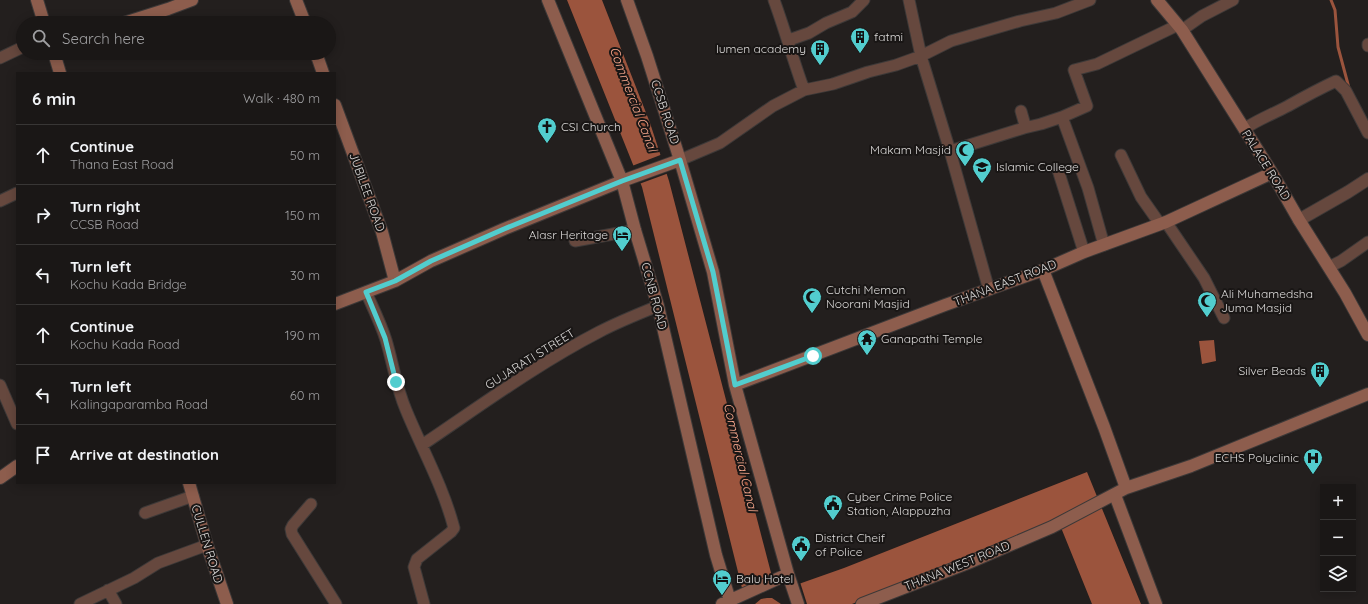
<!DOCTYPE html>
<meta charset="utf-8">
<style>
:root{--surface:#1a1716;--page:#272423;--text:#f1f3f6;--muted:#9f9fa1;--line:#383635}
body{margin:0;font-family:Quicksand,sans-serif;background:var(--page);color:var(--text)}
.controls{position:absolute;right:12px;bottom:12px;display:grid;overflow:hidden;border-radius:0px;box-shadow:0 2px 10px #0003}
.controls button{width:36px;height:36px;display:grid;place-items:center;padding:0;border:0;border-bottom:1px solid var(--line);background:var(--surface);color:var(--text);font:20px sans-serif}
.stop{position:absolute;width:12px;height:12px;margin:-9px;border:3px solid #52cdce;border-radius:50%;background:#fff}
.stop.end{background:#52cdce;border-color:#fff;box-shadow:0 1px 4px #0008}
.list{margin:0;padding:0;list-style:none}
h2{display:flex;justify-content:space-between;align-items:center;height:52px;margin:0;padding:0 16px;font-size:17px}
h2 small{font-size:13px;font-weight:400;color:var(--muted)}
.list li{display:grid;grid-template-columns:26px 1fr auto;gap:12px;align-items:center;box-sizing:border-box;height:60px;padding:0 16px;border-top:1px solid var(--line)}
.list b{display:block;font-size:15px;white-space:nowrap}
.list p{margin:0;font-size:13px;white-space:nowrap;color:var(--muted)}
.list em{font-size:13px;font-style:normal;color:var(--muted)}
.icon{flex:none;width:22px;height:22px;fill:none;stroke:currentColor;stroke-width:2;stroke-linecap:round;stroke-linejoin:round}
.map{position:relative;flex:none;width:1368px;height:604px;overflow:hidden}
.search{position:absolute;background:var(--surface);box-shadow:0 2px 10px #0003;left:16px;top:16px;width:320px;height:44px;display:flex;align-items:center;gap:10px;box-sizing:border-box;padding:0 14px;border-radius:22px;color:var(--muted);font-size:15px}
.panel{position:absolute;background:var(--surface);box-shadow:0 2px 10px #0003;left:16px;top:72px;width:320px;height:412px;border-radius:0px}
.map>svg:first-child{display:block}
</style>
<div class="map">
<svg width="1368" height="604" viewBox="0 0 1368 604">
<rect width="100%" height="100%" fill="#231f1e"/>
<path fill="#9b543d" d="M 567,0 L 602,0 L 650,123 L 669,181 L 776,592 L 844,568 L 1087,472 L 1141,604 L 1092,604 L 1062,530 L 1053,520 L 852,604 L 746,604 L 642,187 Z
M 1214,340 L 1216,361 L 1202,364 L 1199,341 Z"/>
<path fill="#231f1e" d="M 663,154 L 669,173 L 639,184 L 632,166 Z
M 773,574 L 777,590 L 800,582 L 807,604 L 781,604 L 772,598 L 767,598 L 761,599 L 755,604 L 743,604 L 739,589 Z"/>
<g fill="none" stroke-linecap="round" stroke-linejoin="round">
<path stroke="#9b543d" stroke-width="3" d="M 1331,0 L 1335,10 L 1338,47 L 1349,88"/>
<defs>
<path id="minor" d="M 774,0 C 785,30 793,60 804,90
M 909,0 L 921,56 L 950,151 L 989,290
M 1182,30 L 1202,16 L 1233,0
M 789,40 L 809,33 L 826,23 L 852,12 L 864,0
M 1368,44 L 1368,46
M 0,58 L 23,47
M 1024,128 L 1041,124 L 1062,117
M 1244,129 C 1259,119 1273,114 1288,106 C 1304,97 1319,89 1336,81 L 1346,91 L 1368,133
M 950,151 L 1024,128 L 1025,125 L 1021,111
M 1121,155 L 1141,197 L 1160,224
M 680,160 L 720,143 L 773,106 L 804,90 L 833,84 L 868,72 L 896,65 L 921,56 L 951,41 L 1020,21 L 1056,13 L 1090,0
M 1058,170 L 1084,252
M 0,201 L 17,193
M 1166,222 L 1204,278 L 1224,318
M 575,241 L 635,230
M 1104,245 L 1088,188 L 1062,117 L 1087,106 L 1074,70 L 1097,64 L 1178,25
M 1329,267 L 1341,261 L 1368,242
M 366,292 C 373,308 381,324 386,340 C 393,363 396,387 406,410 C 422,449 443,486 454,528 L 451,532 L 417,559 L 414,567 L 424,604
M 0,385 L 17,424
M 422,445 C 480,406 537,364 599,332 C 618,322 638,314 658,306
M 311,504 L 293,525 L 291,529 L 292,534 L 336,604
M 145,513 L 193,496
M 108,590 L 116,604
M 80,604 L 134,578 L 158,563 L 207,545"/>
<path id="tertiary" d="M 1299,220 L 1348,192 L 1368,179"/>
<path id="secondary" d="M 37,0 L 44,23
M 296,0 L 305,23
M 548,0 L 622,181 L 635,230 L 658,306 L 716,555 L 731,604
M 627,0 L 647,56 L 680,160 L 713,272 L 735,385 L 788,574 L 798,604
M 1157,0 L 1182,30 L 1272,173 L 1299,220 L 1345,293 L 1368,335
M 124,23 L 168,9 L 192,0
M 54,53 L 60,73
M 316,53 L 323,73
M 335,105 L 382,232 L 395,281
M 1043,270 L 1104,427 L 1126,488
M 335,304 L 395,281 L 431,261 L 504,229 L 622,181 L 680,160
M 735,385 L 945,305 L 1043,270 L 1084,252 L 1166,222 L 1272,173
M 0,478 L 17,466
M 189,483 L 207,545 L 227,604
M 1115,495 L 1156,604
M 722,604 L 788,574
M 862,604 L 968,563 L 1052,527 L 1126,488 L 1191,466 L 1368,394"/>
</defs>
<use href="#minor" stroke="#3d3938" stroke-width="13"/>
<use href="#tertiary" stroke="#3d3938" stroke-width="14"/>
<use href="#secondary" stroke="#3d3938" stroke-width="14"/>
<use href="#minor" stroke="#66483e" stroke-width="11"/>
<use href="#tertiary" stroke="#66483e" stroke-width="12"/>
<use href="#secondary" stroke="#8d5d4d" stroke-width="12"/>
</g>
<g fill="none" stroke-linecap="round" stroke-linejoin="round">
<path stroke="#52cdce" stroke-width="5" d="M 396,382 L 385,338 L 366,292 L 395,281 L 431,261 L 504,229 L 622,181 L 680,160 L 713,272 L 735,385 L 813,356"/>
</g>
<defs>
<symbol id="building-pin" viewBox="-11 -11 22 30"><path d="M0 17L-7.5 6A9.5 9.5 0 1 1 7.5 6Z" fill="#52cdce" stroke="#191615"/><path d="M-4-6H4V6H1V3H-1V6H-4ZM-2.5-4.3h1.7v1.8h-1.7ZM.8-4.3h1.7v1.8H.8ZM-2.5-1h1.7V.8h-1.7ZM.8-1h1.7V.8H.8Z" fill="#111"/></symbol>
<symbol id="church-pin" viewBox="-11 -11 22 30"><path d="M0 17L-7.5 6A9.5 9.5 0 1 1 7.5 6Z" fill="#52cdce" stroke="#191615"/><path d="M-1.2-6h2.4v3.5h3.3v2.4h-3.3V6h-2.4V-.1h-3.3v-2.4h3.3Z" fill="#111"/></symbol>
<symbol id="mosque-pin" viewBox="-11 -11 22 30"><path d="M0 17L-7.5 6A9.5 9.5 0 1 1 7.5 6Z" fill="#52cdce" stroke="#191615"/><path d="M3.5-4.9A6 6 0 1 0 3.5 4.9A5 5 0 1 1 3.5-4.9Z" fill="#111"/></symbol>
<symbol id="university-pin" viewBox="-11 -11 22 30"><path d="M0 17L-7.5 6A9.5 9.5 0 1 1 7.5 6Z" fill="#52cdce" stroke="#191615"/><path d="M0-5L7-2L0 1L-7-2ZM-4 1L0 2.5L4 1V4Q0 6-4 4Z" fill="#111"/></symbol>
<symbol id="hotel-pin" viewBox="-11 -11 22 30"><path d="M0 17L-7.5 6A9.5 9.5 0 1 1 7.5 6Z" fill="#52cdce" stroke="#191615"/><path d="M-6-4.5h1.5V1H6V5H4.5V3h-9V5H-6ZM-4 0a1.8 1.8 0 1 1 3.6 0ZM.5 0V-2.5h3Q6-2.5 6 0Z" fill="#111"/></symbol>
<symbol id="temple-pin" viewBox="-11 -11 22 30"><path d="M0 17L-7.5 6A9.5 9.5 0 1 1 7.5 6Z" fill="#52cdce" stroke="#191615"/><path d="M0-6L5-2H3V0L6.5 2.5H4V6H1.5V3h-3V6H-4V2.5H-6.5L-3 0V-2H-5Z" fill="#111"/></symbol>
<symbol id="hospital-pin" viewBox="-11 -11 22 30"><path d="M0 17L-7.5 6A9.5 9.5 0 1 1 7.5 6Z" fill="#52cdce" stroke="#191615"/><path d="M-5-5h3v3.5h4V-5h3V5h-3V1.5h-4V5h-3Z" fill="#111"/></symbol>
<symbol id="civic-pin" viewBox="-11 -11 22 30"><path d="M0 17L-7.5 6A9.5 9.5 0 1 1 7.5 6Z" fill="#52cdce" stroke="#191615"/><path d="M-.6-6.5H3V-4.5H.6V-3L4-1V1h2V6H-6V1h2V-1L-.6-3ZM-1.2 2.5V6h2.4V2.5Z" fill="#111"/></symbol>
</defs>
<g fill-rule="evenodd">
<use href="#building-pin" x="849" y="26" width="22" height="30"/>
<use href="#building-pin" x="809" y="38" width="22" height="30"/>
<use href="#church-pin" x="536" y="116" width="22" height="30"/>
<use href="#mosque-pin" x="954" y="139" width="22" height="30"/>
<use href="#university-pin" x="971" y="156" width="22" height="30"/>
<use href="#hotel-pin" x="611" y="224" width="22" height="30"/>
<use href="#mosque-pin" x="801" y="286" width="22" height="30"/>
<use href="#mosque-pin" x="1196" y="290" width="22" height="30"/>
<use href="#temple-pin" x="856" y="328" width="22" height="30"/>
<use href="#building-pin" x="1309" y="360" width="22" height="30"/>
<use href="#hospital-pin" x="1302" y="447" width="22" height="30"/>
<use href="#civic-pin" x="822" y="493" width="22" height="30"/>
<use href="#civic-pin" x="790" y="534" width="22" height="30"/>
<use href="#hotel-pin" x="711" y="568" width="22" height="30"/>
</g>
<g text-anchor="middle" stroke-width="4" stroke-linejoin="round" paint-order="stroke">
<g font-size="12" fill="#dcdad9" stroke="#191615" text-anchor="start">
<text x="874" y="41">fatmi</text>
<text x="806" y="53" text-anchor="end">lumen academy</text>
<text x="561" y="131">CSI Church</text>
<text x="951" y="154" text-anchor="end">Makam Masjid</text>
<text x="996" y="171">Islamic College</text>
<text x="608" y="239" text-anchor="end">Alasr Heritage</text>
<text x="826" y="294">Cutchi Memon<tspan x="826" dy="14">Noorani Masjid</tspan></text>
<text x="1221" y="298">Ali Muhamedsha<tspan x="1221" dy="14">Juma Masjid</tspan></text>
<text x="881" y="343">Ganapathi Temple</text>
<text x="1306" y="375" text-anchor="end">Silver Beads</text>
<text x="1299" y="462" text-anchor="end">ECHS Polyclinic</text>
<text x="847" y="501">Cyber Crime Police<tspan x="847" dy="14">Station, Alappuzha</tspan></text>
<text x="815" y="542">District Cheif<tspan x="815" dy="14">of Police</tspan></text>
<text x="736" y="583">Balu Hotel</text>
</g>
<g font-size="12" fill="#dcdad9" stroke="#191615">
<text transform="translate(665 112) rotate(72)" y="4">CCSB ROAD</text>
<text transform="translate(1266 165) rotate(58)" y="4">PALACE ROAD</text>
<text transform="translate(367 192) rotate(70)" y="4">JUBILEE ROAD</text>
<text transform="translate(1005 283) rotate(-21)" y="4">THANA EAST ROAD</text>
<text transform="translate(654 296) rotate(75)" y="4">CCNB ROAD</text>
<text transform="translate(530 359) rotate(-32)" y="4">GUJARATI STREET</text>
<text transform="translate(207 544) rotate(73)" y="4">CULLEN ROAD</text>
<text transform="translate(957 566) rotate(-22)" y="4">THANA WEST ROAD</text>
</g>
<g font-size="13" font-style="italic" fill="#fcaa8f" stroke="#191615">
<text transform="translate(634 99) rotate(69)" y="5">Commercial Canal</text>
<text transform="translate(741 457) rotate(77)" y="5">Commercial Canal</text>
</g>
</g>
</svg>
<div class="controls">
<button>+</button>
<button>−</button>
<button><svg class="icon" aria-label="layers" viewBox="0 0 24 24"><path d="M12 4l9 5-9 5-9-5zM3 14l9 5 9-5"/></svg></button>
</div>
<div class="stop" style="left:813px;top:356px"></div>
<div class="stop end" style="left:396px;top:382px"></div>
<div class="search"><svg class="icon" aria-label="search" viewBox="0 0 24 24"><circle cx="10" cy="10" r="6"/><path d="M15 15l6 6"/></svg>Search here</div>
<section class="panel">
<h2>6 min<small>Walk · 480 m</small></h2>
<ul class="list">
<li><svg class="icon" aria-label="ahead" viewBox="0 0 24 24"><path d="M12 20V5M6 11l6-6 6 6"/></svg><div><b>Continue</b><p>Thana East Road</p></div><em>50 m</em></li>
<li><svg class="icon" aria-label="right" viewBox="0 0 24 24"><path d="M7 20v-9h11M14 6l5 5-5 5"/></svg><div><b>Turn right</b><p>CCSB Road</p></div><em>150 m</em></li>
<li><svg class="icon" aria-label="left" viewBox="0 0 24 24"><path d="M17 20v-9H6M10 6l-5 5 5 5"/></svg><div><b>Turn left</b><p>Kochu Kada Bridge</p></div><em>30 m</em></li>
<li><svg class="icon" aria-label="ahead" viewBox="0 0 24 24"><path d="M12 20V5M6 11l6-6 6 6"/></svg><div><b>Continue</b><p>Kochu Kada Road</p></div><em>190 m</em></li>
<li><svg class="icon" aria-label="left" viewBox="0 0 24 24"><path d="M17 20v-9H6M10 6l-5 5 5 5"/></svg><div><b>Turn left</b><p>Kalingaparamba Road</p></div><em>60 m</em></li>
<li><svg class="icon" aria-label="arrive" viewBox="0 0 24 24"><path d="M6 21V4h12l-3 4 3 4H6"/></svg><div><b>Arrive at destination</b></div></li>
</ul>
</section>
</div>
